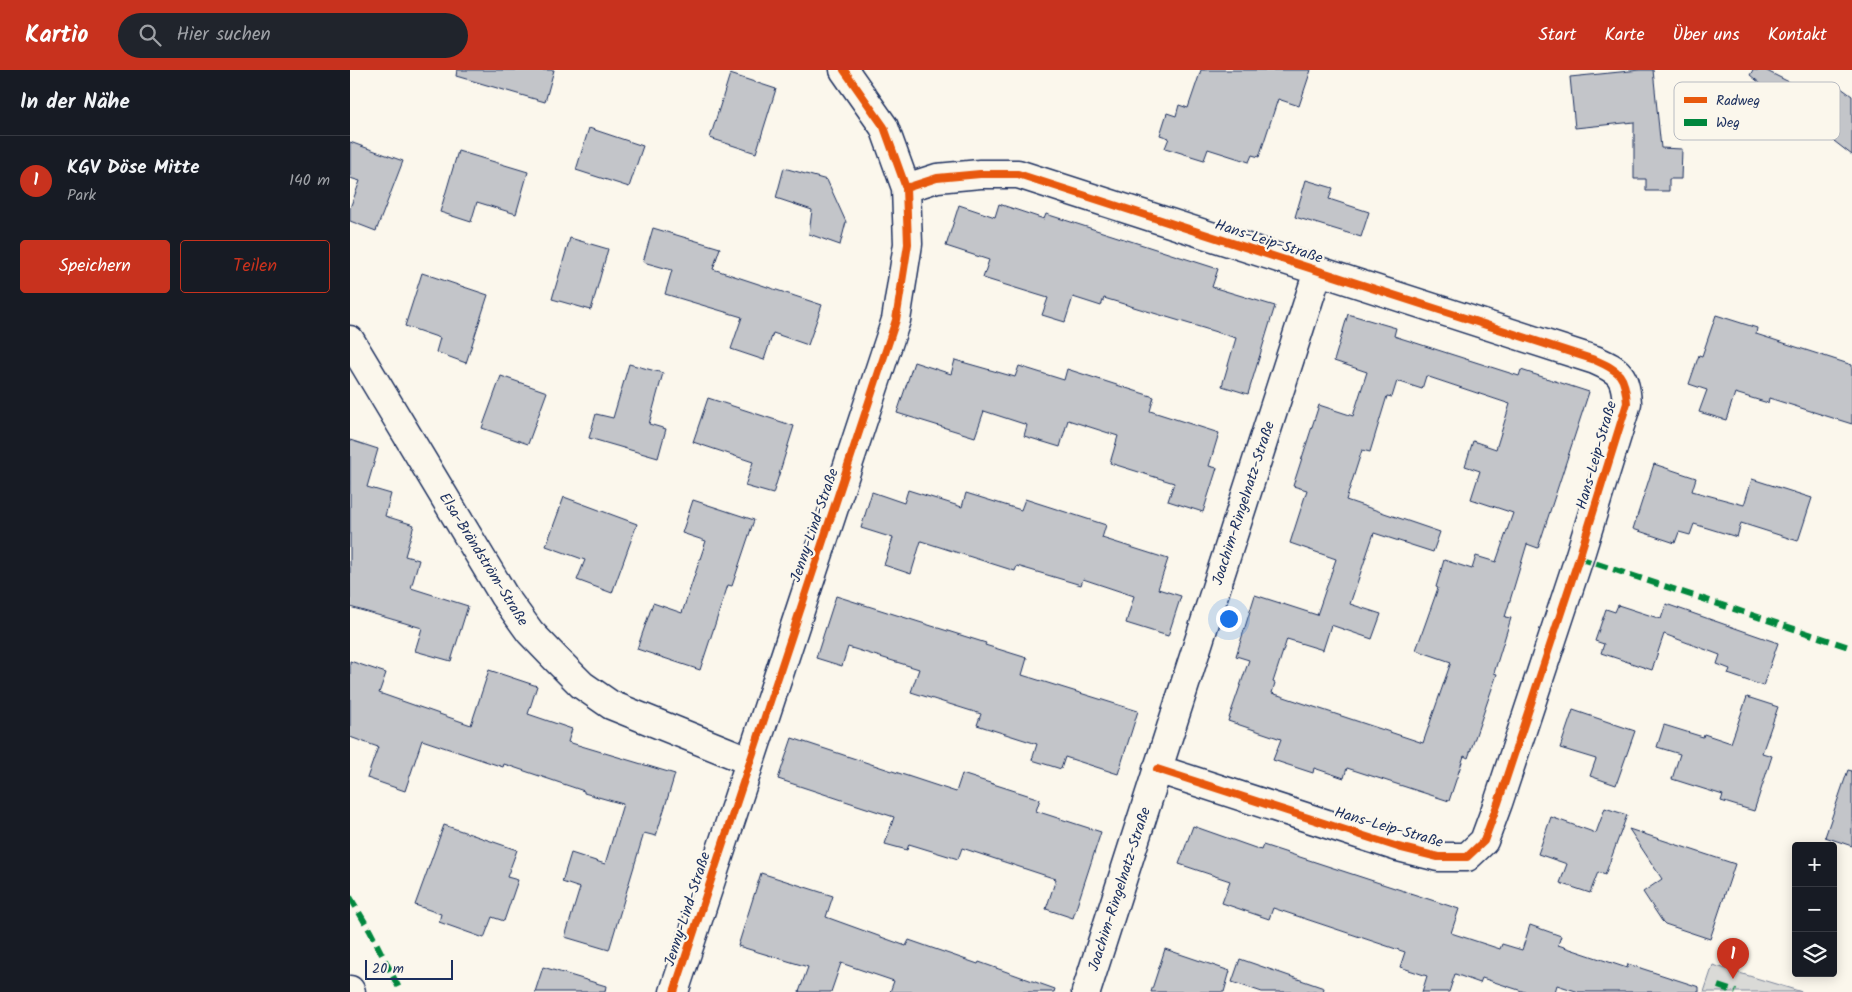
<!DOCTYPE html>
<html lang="de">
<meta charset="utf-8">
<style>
:root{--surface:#171b24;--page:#20242c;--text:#f1f3f6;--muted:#9ea1a6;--line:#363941;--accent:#c8321e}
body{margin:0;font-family:Kalam,sans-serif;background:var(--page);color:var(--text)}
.controls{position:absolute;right:15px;bottom:15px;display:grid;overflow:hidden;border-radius:5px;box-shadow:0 2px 12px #0003}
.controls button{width:45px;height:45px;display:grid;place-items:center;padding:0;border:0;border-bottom:1px solid var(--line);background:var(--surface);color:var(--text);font:25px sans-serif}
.scale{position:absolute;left:15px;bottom:12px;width:88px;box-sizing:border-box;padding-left:5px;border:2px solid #1b2f5e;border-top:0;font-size:14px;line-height:18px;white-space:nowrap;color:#1b2f5e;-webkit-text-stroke:4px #fbf7ec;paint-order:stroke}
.you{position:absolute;left:878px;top:548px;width:18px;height:18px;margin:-12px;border:4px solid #fff;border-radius:50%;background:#1a73e8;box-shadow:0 0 0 8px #1a73e833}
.badge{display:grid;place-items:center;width:32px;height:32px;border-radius:50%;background:var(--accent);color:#fff;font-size:16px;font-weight:700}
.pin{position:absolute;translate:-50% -41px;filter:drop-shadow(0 1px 2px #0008)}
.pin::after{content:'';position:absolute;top:26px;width:18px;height:15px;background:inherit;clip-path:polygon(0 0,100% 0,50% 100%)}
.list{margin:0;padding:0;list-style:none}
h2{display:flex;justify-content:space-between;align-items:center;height:65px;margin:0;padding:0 20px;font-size:21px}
h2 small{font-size:16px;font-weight:400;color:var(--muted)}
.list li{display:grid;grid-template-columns:32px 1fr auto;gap:15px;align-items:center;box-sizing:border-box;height:90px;padding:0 20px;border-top:1px solid var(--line)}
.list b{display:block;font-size:19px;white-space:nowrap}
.list p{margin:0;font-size:16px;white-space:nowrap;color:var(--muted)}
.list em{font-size:16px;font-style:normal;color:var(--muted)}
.actions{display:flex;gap:10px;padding:15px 20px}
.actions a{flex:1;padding:11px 0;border:1px solid var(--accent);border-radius:5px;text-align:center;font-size:18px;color:var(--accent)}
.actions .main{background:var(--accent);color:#fff}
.icon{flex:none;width:28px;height:28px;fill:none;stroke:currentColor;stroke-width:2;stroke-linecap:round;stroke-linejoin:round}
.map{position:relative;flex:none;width:1502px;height:922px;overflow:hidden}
header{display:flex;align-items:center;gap:30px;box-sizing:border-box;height:70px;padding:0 25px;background:var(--accent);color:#fff}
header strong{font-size:24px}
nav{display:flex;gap:28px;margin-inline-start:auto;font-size:18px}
.search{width:350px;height:45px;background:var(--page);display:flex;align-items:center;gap:12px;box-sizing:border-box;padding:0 18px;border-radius:28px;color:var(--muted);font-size:19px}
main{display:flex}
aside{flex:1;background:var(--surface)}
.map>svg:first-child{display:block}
</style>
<header>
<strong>Kartio</strong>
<div class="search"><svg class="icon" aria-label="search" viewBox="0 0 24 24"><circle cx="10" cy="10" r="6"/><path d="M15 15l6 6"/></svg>Hier suchen</div>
<nav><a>Start</a><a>Karte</a><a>Über uns</a><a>Kontakt</a></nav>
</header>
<main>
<aside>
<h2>In der Nähe<small></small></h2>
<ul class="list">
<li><span class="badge">1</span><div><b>KGV Döse Mitte</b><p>Park</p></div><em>140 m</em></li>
</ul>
<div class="actions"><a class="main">Speichern</a><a>Teilen</a></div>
</aside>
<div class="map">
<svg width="1502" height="922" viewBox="0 0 1502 922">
<rect width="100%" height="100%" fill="#fbf7ec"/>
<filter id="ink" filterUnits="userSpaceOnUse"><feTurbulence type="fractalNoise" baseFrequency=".02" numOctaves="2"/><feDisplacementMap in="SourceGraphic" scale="10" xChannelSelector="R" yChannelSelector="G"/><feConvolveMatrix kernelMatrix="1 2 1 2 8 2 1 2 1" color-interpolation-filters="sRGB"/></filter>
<g filter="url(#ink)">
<path fill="#dadad7" stroke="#7a849a" d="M 1363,895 L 1452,922 L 1354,922 Z"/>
<path fill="#c3c5c9" stroke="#1b2f5e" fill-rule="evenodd" d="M 107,0 L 204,0 L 195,32 L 106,6 Z
M 851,0 L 961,0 L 949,36 L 928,29 L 909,87 L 902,85 L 899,92 L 858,79 L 854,90 L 815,78 L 819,68 L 810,65 L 817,43 L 826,46 L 829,35 L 838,38 Z
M 1290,0 L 1303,0 L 1311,78 L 1332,79 L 1331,109 L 1319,109 L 1319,121 L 1296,121 L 1296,109 L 1284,109 L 1284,52 L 1225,58 L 1220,7 Z
M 1403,0 L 1415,0 L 1475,30 L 1487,15 L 1502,26 L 1502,85 L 1444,40 L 1432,63 L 1395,44 L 1411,14 L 1400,5 Z
M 380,4 L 426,19 L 406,83 L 360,68 Z
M 239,58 L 293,76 L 279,117 L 226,100 Z
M 0,72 L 53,91 L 26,161 L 0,151 L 0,138 L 10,111 L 0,108 Z
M 108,81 L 178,102 L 166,144 L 127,132 L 121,152 L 90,142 Z
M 434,98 L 477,110 L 496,152 L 490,175 L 459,164 L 462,140 L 426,128 Z
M 956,110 L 983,118 L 979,129 L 1019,142 L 1011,167 L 945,147 Z
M 649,134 L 694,149 L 696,144 L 868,199 L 862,217 L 925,236 L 898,324 L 872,316 L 886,268 L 754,228 L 751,236 L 723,227 L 715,252 L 692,245 L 698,228 L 633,208 L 639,190 L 596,176 L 609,135 L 645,147 Z
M 303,158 L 370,178 L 363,199 L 472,235 L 458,275 L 423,263 L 414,290 L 381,279 L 392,247 L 315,224 L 322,200 L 293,192 Z
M 220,168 L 258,179 L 241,240 L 202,229 Z
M 72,203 L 138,225 L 116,293 L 86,282 L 90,268 L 55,256 Z
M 998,244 L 1046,258 L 1044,266 L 1169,306 L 1171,300 L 1239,322 L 1188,478 L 1177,474 L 1155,547 L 1161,548 L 1144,603 L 1147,604 L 1118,688 L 1114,686 L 1099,731 L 997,698 L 994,708 L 964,698 L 963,703 L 923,690 L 931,669 L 878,651 L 899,590 L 886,586 L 905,525 L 967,545 L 986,489 L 940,473 L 957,420 L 943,416 L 969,335 L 1003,346 L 1017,302 L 984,291 ZM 1076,306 L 1160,334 L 1146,379 L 1123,371 L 1115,396 L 1130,401 L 1121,429 L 1163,443 L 1146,492 L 1126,486 L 1122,499 L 1094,490 L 1086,517 L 1088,518 L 1066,580 L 1101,592 L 1073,673 L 922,623 L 925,613 L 923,612 L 937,569 L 973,580 L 981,555 L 1022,569 L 1031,544 L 1000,534 L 1024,463 L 1083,482 L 1090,462 L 996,430 L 1012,380 L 1020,382 L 1037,326 L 1042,327 L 1047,311 L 1072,319 Z
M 1366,245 L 1407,258 L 1406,264 L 1502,295 L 1502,354 L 1419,328 L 1418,333 L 1385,323 L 1376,350 L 1349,342 L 1357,320 L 1339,314 L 1349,285 L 1352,286 Z
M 605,290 L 665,307 L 669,296 L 714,310 L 717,299 L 804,327 L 800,341 L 869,363 L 859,396 L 867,398 L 853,442 L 818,431 L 824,413 L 760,393 L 768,366 L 718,350 L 710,377 L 674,366 L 677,355 L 634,341 L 625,367 L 547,343 L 564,292 L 601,304 Z
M 279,294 L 313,303 L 299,354 L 316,359 L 308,388 L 239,368 L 246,344 L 263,348 Z
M 151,306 L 197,322 L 178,374 L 132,358 Z
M 358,328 L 444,356 L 423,424 L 395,416 L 403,392 L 343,372 Z
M 0,370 L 28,379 L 17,417 L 41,424 L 35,446 L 64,455 L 55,486 L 69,490 L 61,518 L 118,536 L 101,591 L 65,581 L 72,558 L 0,537 Z
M 1304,394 L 1346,408 L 1342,421 L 1394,435 L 1402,409 L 1462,428 L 1448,471 L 1391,453 L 1387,467 L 1344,454 L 1340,465 L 1329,462 L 1325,473 L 1283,459 Z
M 558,420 L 612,437 L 616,423 L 671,440 L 675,429 L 756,455 L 752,468 L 818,489 L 808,519 L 831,526 L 818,566 L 776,553 L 784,526 L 733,509 L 731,515 L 667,496 L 665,501 L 571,471 L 561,504 L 534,495 L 543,468 L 511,458 L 522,422 L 554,433 Z
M 214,427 L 287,454 L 262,523 L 227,510 L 235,490 L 196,476 Z
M 343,430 L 404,450 L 382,516 L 378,515 L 350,600 L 287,579 L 303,533 L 332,543 L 356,471 L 332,463 Z
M 486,526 L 636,573 L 635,575 L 677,588 L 672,605 L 788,641 L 768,704 L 715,687 L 711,699 L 682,690 L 687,674 L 627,655 L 631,644 L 561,622 L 569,599 L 498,577 L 492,596 L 466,588 Z
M 1316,534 L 1428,573 L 1413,616 L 1378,604 L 1380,599 L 1367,594 L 1370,585 L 1314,564 L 1302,600 L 1251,583 L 1254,574 L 1245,571 L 1256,539 L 1265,542 L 1268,535 L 1311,549 Z
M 0,591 L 36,603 L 29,623 L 121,655 L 139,600 L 187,616 L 178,644 L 222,659 L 218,672 L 325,704 L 306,766 L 294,763 L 259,880 L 215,867 L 230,818 L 212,812 L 221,783 L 255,794 L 273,734 L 234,723 L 234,721 L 154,694 L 153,697 L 72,670 L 55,721 L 17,708 L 28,677 L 0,667 Z
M 1397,627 L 1428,637 L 1412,683 L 1422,686 L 1404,741 L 1371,731 L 1373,725 L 1322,709 L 1330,684 L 1307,677 L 1314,655 L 1353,667 L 1354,664 L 1381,673 Z
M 1223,640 L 1285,661 L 1266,715 L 1240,706 L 1246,689 L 1210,678 Z
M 442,668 L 606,722 L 612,704 L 690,729 L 686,741 L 751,762 L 723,848 L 696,839 L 706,809 L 612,778 L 608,789 L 559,774 L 557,780 L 535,774 L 544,747 L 428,709 Z
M 1498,700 L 1502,701 L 1502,776 L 1475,767 Z
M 1255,738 L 1277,745 L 1255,805 L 1248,802 L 1240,823 L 1210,813 L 1217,794 L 1188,784 L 1201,747 L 1246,763 Z
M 94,755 L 167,780 L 157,807 L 168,810 L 154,851 L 142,847 L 134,868 L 89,852 L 91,844 L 65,835 Z
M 843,756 L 911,780 L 913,775 L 1109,839 L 1101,863 L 1150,879 L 1152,874 L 1172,880 L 1180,855 L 1211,866 L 1208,875 L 1277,898 L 1278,894 L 1349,917 L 1349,922 L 1229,922 L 1207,915 L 1205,922 L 1175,922 L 1132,908 L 1130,913 L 1105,904 L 1099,922 L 1072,922 L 1077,906 L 1050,897 L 1055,882 L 923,838 L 919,849 L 872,833 L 880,811 L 829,794 Z
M 1279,759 L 1385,794 L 1360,869 L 1315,854 L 1312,851 L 1293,822 L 1312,809 Z
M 411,803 L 483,826 L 476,847 L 556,876 L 559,870 L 628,894 L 629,892 L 705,919 L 704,922 L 540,922 L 544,911 L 491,893 L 481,922 L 449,922 L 458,897 L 388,876 Z
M 815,879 L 880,901 L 874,922 L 801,922 Z
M 890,889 L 974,918 L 973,922 L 912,922 L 882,912 Z
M 193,897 L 256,916 L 255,922 L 185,922 Z"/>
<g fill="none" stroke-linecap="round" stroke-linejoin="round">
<defs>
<path id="minor" d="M 556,118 L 587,108 L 630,104 L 668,104 L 1245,290 C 1270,301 1275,305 1277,333 L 1229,488 L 1148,733 L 1134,771 L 1117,787 L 1088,787 L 1048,777 L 807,699
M 0,270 L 154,526 L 180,562 L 207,590 L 232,615 L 261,635 L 400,691
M 324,922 L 546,250 L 558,174 L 556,118 L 534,57 L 494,0
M 736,922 L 968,201"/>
<path id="tertiary" d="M 0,920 L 1,922"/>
</defs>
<use href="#minor" stroke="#1b2f5e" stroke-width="31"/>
<use href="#tertiary" stroke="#1b2f5e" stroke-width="31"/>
<use href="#minor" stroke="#fbf7ec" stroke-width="28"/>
<use href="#tertiary" stroke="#fbf7ec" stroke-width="28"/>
<path stroke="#00873e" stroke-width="6" stroke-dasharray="12 6" stroke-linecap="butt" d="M 1229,488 L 1502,578
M 0,827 L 20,861 L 51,922
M 1368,916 L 1386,922"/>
<defs>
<path id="cycleway" d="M 556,118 L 587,108 L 630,104 L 668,104 L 1245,290 C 1270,301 1275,305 1277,333 L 1229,488 L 1148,733 L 1134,771 L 1117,787 L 1088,787 L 1048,777 L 807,699
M 324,922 L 546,250 L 558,174 L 556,118 L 534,57 L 494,0"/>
</defs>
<use href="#cycleway" stroke="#fbf7ec" stroke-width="11"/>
<use href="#cycleway" stroke="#e8590c" stroke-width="8"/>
</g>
</g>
<g text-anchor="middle" stroke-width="4.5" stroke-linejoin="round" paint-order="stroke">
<g font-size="15" fill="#1b2f5e" stroke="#fbf7ec">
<text transform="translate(919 171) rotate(18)" y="5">Hans-Leip-Straße</text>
<text transform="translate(1246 385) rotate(-74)" y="5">Hans-Leip-Straße</text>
<text transform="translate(893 433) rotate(-72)" y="5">Joachim-Ringelnatz-Straße</text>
<text transform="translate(464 455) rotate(-71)" y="5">Jenny-Lind-Straße</text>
<text transform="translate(134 489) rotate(58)" y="5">Elsa-Brändström-Straße</text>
<text transform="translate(1039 757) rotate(16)" y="5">Hans-Leip-Straße</text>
<text transform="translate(769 819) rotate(-72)" y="5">Joachim-Ringelnatz-Straße</text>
<text transform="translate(337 839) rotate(-72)" y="5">Jenny-Lind-Straße</text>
</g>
</g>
<rect x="1324" y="12" width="166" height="58" rx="8" fill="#fbf7ec" stroke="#b8bbc1" stroke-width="1"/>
<rect x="1334" y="27" width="23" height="6" fill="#e8590c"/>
<rect x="1334" y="49" width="23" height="7" fill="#00873e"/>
<g font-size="14" fill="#1b2f5e">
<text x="1366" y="35">Radweg</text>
<text x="1366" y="57">Weg</text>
</g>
</svg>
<div class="controls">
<button>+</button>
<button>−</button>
<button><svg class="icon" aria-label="layers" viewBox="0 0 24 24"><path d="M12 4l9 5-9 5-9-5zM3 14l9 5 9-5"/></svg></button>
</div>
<div class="scale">20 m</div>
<div class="you"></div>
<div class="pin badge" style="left:1383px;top:909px">1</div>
</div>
</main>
